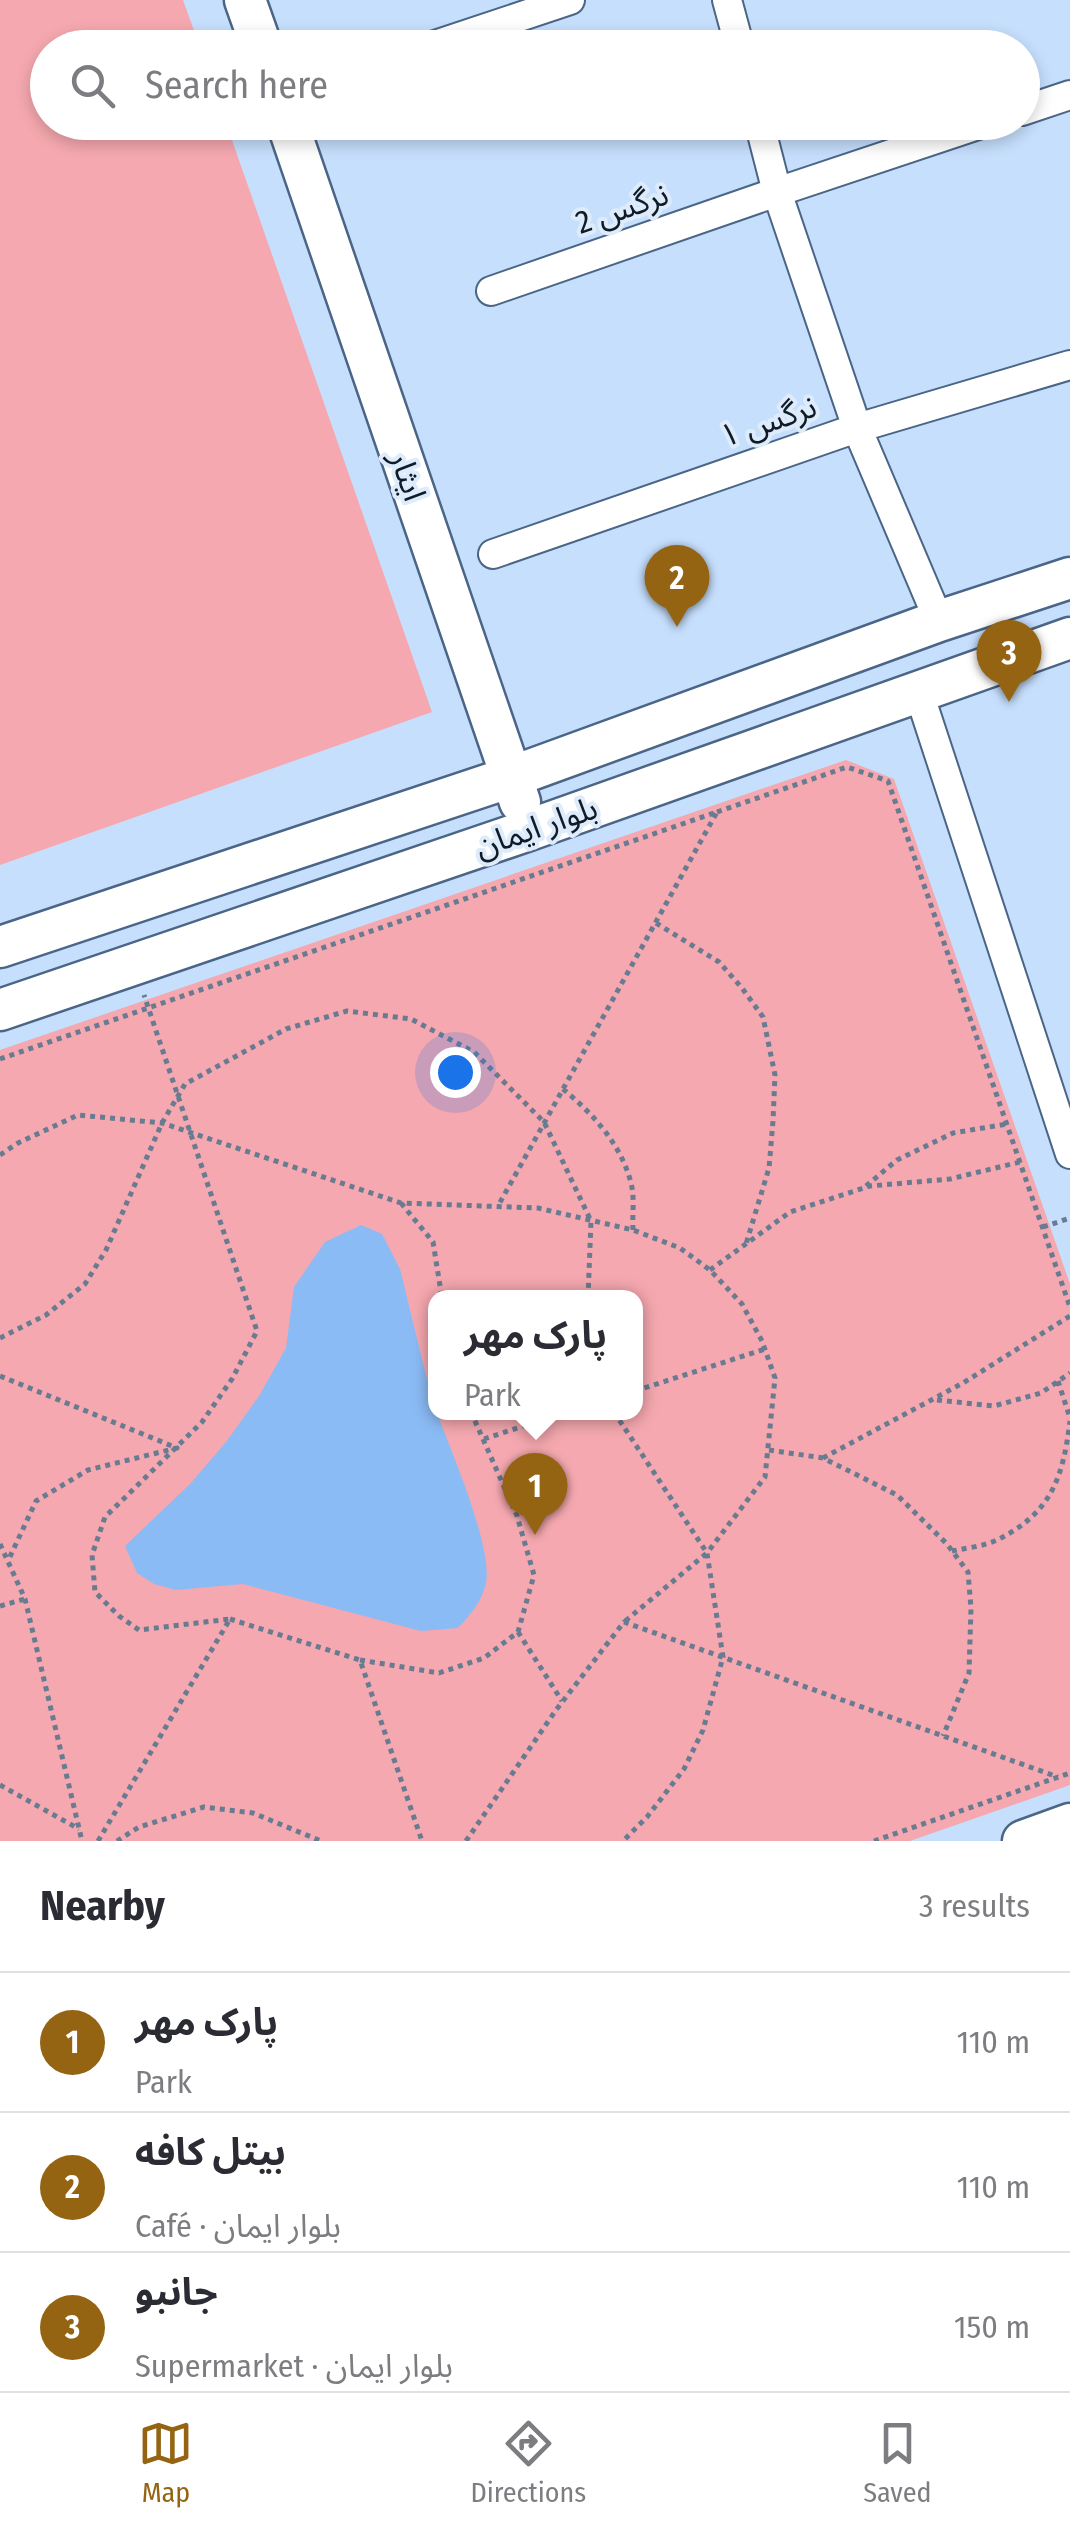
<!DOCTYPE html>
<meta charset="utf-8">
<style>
:root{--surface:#fff;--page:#f7f7f7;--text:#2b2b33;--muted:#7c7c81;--line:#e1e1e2;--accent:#946413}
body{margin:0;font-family:"Fira Sans Condensed","Noto Sans Arabic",sans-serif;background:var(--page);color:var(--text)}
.you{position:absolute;left:455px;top:1072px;width:35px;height:35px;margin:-25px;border:8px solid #fff;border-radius:50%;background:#1a73e8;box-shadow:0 0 0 15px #1a73e833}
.badge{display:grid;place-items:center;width:65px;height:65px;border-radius:50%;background:var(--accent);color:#fff;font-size:32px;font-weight:700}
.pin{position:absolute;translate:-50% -82px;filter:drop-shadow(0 2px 5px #0008)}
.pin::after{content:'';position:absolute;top:52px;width:35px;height:30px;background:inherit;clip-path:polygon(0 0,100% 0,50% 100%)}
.popup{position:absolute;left:428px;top:1290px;width:215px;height:130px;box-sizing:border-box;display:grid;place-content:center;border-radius:20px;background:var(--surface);filter:drop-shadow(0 2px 8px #0005);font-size:32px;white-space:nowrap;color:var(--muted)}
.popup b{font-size:38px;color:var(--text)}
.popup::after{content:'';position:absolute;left:50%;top:100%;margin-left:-20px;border:20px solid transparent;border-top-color:var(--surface)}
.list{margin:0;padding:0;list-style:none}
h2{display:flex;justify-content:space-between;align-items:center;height:130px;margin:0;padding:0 40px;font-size:42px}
h2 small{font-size:32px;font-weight:400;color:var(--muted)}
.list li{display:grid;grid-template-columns:65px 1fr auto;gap:30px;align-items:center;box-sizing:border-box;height:140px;padding:0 40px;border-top:2px solid var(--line)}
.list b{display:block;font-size:38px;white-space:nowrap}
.list p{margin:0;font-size:32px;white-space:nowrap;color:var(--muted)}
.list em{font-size:32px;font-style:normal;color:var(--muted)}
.icon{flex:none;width:55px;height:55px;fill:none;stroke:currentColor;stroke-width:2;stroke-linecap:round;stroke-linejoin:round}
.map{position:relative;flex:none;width:1070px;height:1841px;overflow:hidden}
.search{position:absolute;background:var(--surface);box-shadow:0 5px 15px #0003;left:30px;right:30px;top:30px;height:110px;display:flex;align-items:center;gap:25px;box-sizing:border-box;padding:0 35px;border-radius:55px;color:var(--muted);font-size:38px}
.sheet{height:550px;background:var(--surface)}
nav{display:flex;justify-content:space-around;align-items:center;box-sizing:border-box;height:140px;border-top:2px solid var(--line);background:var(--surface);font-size:28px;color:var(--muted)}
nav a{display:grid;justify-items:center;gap:5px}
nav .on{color:var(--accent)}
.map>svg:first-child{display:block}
</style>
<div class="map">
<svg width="1070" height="1841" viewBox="0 0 1070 1841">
<rect width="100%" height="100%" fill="#c6dffd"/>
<path fill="#f5a8af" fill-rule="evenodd" d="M 0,0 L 183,0 L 200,47 L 48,48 L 48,122 L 226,123 L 432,712 L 0,865 Z
M 846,760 L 894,779 L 1070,1284 L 1070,1785 L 910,1841 L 0,1841 L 0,1050 ZM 435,1298 L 635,1298 L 635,1412 L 435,1412 Z"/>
<path fill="#8bbbf5" d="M 361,1225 L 382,1234 L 400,1269 L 435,1412 L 437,1413 C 451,1451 493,1547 486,1583 C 482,1602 470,1615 458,1628 L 421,1631 L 243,1584 L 176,1590 L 154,1584 L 137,1573 L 125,1546 L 190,1484 L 226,1442 L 259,1396 L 286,1348 L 294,1287 L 325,1242 Z"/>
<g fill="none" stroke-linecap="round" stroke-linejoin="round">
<defs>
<path id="street" d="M 727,0 L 740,48
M 426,48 L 570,0
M 1022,111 L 1070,95
M 759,122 L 777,192 L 857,428 L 939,621
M 491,291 L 777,192 L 987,122
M 493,554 L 857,428 L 1070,365
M 918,690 L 1070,1154"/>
<path id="secondary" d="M 245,0 L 262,48
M 287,122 L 520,802
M 0,947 L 511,777 L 939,621 L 1070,578
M 0,1010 L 529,830 L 1070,638
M 1023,1841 L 1070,1824"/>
</defs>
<use href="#street" stroke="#4a6586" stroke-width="32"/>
<use href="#secondary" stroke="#4a6586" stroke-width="45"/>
<path stroke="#697b91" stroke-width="5" stroke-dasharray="5 5" stroke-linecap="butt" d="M 717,812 L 847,767 L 888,781 L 1070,1307
M 656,923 L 719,962 L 742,988 L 763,1017 L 775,1075 L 773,1121 L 769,1168 L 746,1244
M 0,1059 L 717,812 L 498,1206
M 563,1089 C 593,1114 621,1144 631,1183 C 635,1198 632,1216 633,1230
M 0,1155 L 18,1143 L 78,1115 L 162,1123 L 401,1203 L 538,1208 L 633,1230 L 680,1248 L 710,1270 L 742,1304 L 762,1341 L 775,1378 L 765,1477 L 707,1553 L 723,1657 L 703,1730 L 684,1769 L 647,1817 L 623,1841
M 866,1186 L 897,1160 L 953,1133 L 1007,1124
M 401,1203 L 433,1242 L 442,1298
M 1043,1227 L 1070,1218
M 710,1270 L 790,1212 L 870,1186 L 950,1179 L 1020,1162
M 0,1338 L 46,1315 L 85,1284 L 106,1250 L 162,1123 L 185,1084 L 286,1029 L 347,1011 L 411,1019 L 474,1052 L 544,1122 L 591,1221 L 588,1298
M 0,1376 L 177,1448 L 88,1470 L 36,1501 L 8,1561
M 1058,1381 L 1070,1418
M 635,1391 L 765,1349
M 937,1400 L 994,1406 L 1041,1393 L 1070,1373
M 614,1412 L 707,1553 L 624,1622
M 484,1439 L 566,1412
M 769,1450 L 823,1458 L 897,1495 L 947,1544 L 968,1572 L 971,1608 L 969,1673 L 943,1736
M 823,1458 L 963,1383 L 1070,1316
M 0,1544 L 25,1599 L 82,1841
M 952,1551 C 967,1548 985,1546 999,1539 C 1052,1512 1063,1477 1070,1421
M 0,1606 L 25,1599
M 230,1619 L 360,1660 L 422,1841
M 518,1632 L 562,1701
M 360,1660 L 439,1673 L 484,1658 L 518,1632 L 534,1575 L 517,1516 L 471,1412
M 0,1785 L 79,1829
M 98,1841 L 230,1619 L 139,1630 L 119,1616 L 95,1592 L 92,1555 L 105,1517 L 202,1422 L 232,1379 L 257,1331 L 144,995
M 117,1841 L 139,1827 L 204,1807 L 253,1813 L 321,1841
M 466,1841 L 556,1710 L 624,1622 L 1058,1777
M 874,1841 L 1070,1773"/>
<use href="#street" stroke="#fff" stroke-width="28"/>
<use href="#secondary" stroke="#fff" stroke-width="40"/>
</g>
<g text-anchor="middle" stroke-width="8" stroke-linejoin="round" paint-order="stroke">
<g font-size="32" fill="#0f1b28" stroke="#deebfa">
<text transform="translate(622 208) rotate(-19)" y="11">نرگس 2</text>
<text transform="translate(768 421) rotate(-19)" y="11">نرگس ۱</text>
<text transform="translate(408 476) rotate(71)" y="11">ایثار</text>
<text transform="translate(536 827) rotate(-19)" y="11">بلوار ایمان</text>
</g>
</g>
</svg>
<div class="you"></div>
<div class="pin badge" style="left:535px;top:1535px">1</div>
<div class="popup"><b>پارک مهر</b>Park</div>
<div class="pin badge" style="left:677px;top:627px">2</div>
<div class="pin badge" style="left:1009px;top:702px">3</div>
<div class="search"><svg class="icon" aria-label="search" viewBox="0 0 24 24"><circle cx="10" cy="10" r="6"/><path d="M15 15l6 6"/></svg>Search here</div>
</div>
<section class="sheet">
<h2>Nearby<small>3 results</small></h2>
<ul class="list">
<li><span class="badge">1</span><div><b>پارک مهر</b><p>Park</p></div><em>110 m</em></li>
<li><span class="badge">2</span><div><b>بیتل کافه</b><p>Café · بلوار ایمان</p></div><em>110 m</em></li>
<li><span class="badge">3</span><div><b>جانبو</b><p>Supermarket · بلوار ایمان</p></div><em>150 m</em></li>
</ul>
</section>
<nav>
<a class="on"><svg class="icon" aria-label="map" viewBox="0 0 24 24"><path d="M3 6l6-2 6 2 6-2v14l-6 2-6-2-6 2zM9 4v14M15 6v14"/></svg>Map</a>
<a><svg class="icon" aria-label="directions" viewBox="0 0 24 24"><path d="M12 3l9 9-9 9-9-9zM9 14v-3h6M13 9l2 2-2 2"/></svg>Directions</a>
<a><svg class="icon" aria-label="saved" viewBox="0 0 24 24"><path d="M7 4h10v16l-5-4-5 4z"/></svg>Saved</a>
</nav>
